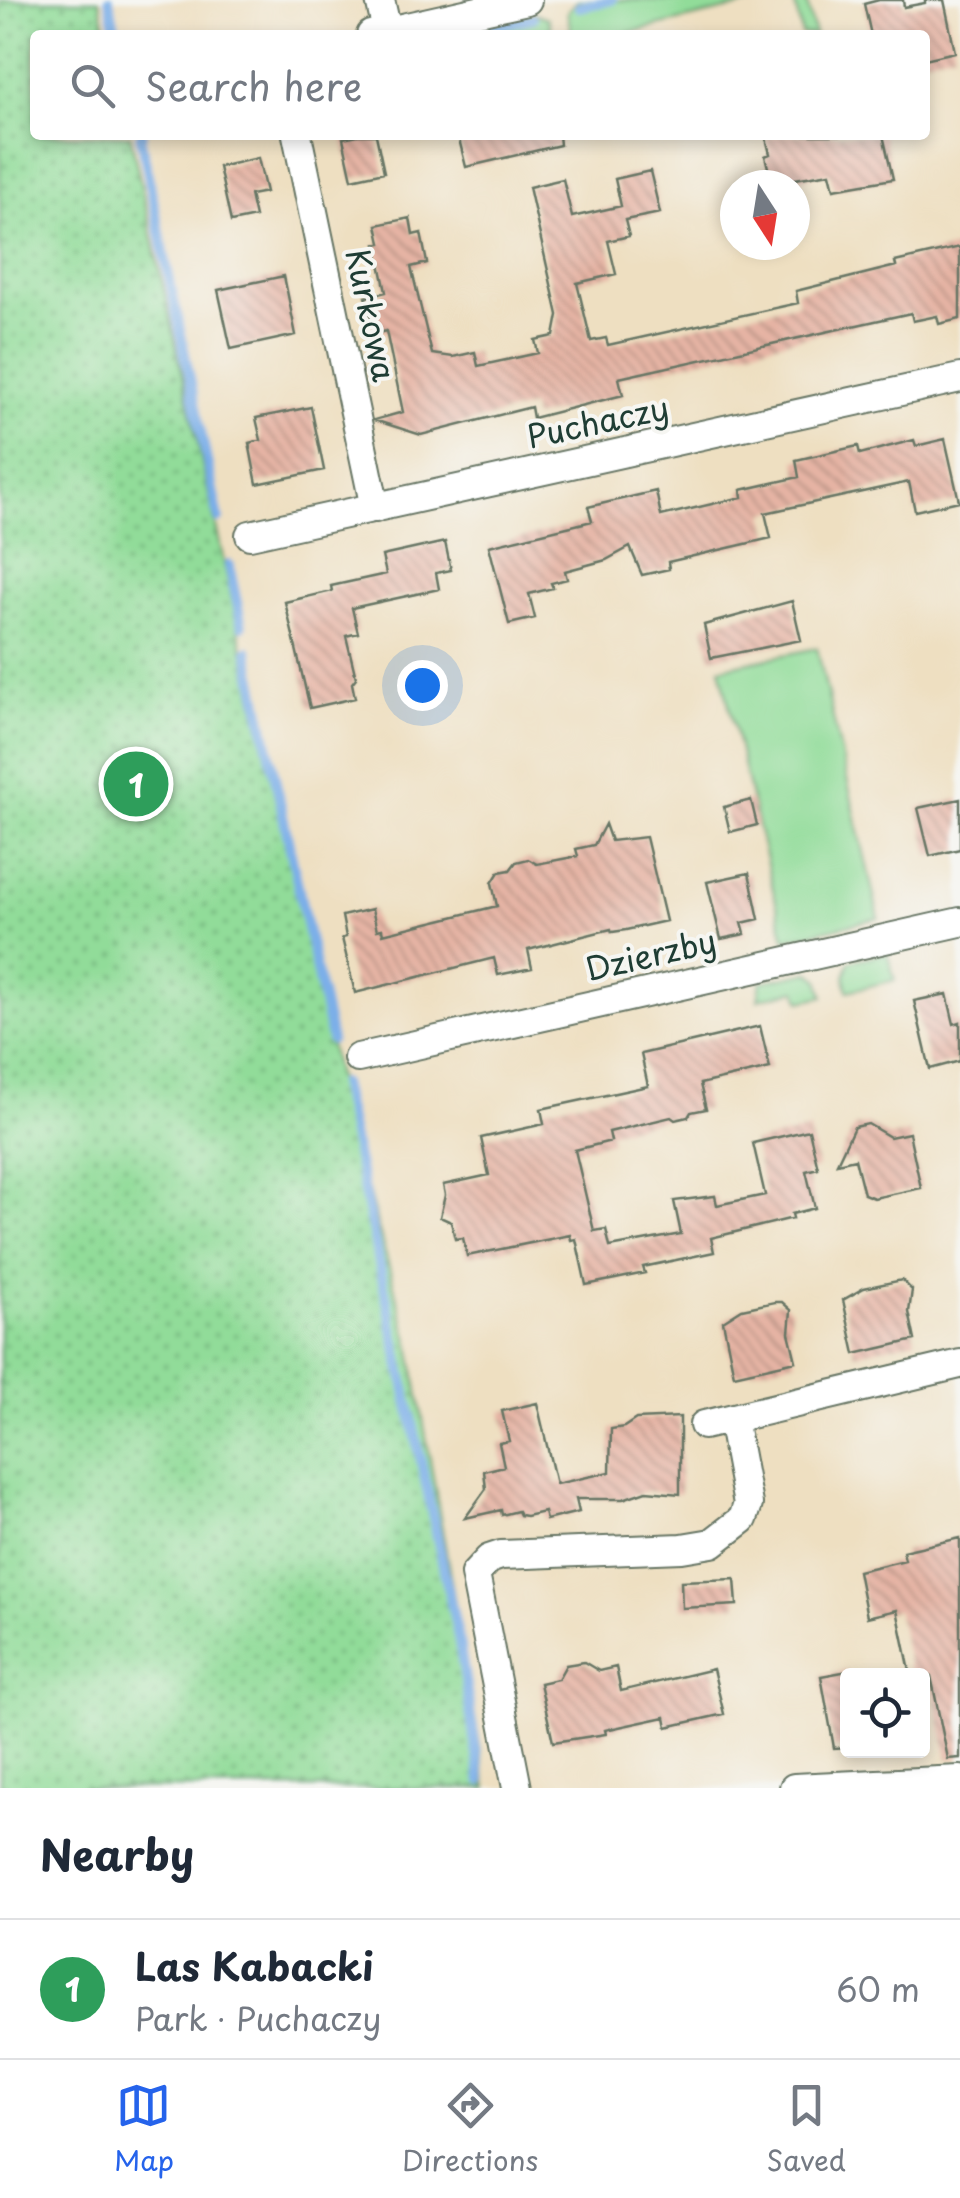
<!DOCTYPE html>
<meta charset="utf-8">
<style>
:root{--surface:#fff;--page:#f6f6f7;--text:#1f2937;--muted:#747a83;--line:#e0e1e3;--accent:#2563eb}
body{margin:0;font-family:"Playpen Sans",sans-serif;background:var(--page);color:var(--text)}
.controls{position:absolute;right:30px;bottom:30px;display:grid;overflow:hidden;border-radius:10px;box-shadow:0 5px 15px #0003}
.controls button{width:90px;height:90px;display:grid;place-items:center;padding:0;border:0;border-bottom:2px solid var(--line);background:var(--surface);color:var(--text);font:50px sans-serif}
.compass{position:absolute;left:720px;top:170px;width:90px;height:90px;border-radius:50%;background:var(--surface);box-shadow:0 5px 15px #0003;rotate:168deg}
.you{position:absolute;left:422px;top:685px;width:35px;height:35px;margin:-25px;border:8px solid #fff;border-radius:50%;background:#1a73e8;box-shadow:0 0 0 15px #1a73e833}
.badge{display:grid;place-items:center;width:65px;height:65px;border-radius:50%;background:var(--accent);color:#fff;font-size:32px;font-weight:700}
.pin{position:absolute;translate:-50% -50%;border:5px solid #fff;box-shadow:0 2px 10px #0006}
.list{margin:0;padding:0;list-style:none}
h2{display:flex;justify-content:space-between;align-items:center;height:130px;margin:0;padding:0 40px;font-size:42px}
h2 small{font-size:32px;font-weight:400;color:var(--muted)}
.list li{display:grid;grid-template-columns:65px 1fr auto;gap:30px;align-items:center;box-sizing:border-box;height:140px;padding:0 40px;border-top:2px solid var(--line)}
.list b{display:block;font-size:38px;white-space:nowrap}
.list p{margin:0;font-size:32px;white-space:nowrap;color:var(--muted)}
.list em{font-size:32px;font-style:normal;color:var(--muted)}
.icon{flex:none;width:55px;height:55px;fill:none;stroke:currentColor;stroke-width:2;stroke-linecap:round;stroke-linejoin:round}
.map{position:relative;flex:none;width:960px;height:1788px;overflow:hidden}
.search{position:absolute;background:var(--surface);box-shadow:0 5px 15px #0003;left:30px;right:30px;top:30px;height:110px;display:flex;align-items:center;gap:25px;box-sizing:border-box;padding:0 35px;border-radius:10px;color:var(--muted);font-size:38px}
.sheet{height:270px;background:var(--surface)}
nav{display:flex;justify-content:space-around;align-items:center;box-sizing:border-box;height:140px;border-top:2px solid var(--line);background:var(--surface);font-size:28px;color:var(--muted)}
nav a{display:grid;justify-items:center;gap:5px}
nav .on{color:var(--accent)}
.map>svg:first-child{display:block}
</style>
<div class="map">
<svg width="960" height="1788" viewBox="0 0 960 1788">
<defs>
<pattern id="park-dots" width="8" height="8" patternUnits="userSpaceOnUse" patternTransform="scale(2.5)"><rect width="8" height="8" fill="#91dc99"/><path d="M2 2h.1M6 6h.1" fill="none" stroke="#76b47e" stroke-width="1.8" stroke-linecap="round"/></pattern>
<pattern id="building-back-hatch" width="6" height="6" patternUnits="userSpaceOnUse" patternTransform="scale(2.5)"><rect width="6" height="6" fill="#e6b4a4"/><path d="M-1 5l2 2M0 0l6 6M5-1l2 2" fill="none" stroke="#ba9486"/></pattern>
</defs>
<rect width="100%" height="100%" fill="#f6f6f2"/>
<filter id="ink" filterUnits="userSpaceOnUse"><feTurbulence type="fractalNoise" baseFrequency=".01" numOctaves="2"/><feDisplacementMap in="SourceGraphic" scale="20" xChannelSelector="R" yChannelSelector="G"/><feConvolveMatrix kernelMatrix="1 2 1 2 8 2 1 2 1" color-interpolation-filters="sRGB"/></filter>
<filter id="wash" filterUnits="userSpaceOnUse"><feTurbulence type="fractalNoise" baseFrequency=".0048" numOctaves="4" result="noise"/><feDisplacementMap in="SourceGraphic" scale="40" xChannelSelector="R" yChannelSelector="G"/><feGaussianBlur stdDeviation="2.25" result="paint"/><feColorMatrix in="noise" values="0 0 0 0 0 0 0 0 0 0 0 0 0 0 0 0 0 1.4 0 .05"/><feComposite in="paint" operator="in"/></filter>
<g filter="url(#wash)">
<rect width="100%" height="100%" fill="#eedfc1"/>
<path fill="#91dc99" stroke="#588c66" stroke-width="2.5" d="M 582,0 L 770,0 L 618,35 L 572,35 L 567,12 L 575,2 Z
M 794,0 L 806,0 L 815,35 L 802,35 Z
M 534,13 L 548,18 L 552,35 L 438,35 Z
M 817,648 L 879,918 L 785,939 L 720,668 Z
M 887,953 L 895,980 L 848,991 L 845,977 L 850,961 Z
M 810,972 L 819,979 L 824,996 L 801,1001 L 797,990 L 758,999 L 761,982 Z"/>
<path fill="url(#park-dots)" stroke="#588c66" stroke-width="2.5" d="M 0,0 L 99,0 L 107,35 L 35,35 L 35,135 L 130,135 L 339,1086 L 410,1344 L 487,1788 L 0,1788 Z"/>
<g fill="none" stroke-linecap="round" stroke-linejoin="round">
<path stroke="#7bafe8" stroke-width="10" d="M 109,0 L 117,35
M 579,7 L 612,0
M 462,35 L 533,18
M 142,135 L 140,136 L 219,519
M 229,565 L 242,626
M 248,651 L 331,1040
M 341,1083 L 459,1641 L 481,1781"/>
</g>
<g id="blocks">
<path fill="url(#building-back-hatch)" d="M 879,0 L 903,0 L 904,7 L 925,3 L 925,0 L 944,0 L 955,52 L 925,59 L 925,35 L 871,35 L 864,4 Z
M 358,135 L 376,135 L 384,172 L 352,179 L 343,138 Z
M 458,135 L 559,135 L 560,145 L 466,167 Z
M 781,135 L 883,135 L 893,179 L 834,189 L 830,173 L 772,183 L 765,156 L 770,154 L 766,138 Z
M 258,158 L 266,192 L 250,195 L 255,217 L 231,222 L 219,167 Z
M 650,171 L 660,213 L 625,220 L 629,236 L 608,241 L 616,274 L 577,283 L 591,341 L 606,338 L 608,345 L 798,303 L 796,291 L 896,266 L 895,262 L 960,247 L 960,319 L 939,324 L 937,316 L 913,321 L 911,313 L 619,378 L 623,395 L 533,418 L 531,407 L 421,435 L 374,420 L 403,412 L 386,331 L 375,334 L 366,297 L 386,292 L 376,244 L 381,243 L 377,225 L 410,218 L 413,235 L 421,233 L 427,263 L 411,267 L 432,354 L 453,357 L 475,352 L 478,366 L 538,353 L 535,340 L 554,336 L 558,315 L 529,187 L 563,179 L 572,217 L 621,206 L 615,179 Z
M 284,276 L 296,335 L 231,349 L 218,290 Z
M 311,407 L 324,470 L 257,484 L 249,443 L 261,440 L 256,418 Z
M 945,439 L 959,501 L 915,511 L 909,482 L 765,513 L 771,538 L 668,562 L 669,569 L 642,575 L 630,547 L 606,560 L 565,571 L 567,579 L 551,583 L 553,588 L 529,594 L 535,618 L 509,624 L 489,546 L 592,521 L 588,507 L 656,491 L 661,516 L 742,497 L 741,490 L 799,477 L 796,460 L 858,446 L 860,454 L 914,440 L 916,446 Z
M 445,542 L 451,570 L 436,573 L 439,589 L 352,608 L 358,633 L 346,636 L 356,678 L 352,683 L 355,698 L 310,708 L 285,602 L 332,591 L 331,586 L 386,574 L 382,556 Z
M 792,601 L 801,640 L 711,658 L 704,625 Z
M 960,799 L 960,849 L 930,856 L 918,808 Z
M 751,800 L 757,825 L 730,832 L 724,807 Z
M 605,824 L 611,841 L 646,837 L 666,921 L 626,930 L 612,932 L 611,929 L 528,950 L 532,968 L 498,975 L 494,958 L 355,993 L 342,938 L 346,937 L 342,916 L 372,909 L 377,930 L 382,929 L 383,934 L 497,906 L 492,883 L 499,872 L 510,870 L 516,862 L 528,859 L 537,864 L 578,856 L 576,849 L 594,845 Z
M 749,873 L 759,919 L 742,923 L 745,934 L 721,939 L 707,882 Z
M 947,994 L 954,1024 L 960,1022 L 960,1061 L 930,1069 L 914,1001 Z
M 760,1026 L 770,1068 L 700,1084 L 706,1109 L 691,1112 L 688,1117 L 675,1120 L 671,1117 L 609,1132 L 611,1141 L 575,1150 L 594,1231 L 606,1229 L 610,1247 L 681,1234 L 674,1201 L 715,1196 L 717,1205 L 765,1195 L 753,1143 L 809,1130 L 818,1168 L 806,1171 L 815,1208 L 792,1214 L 793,1218 L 711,1238 L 714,1252 L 643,1267 L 645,1273 L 586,1285 L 576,1239 L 571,1240 L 570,1235 L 467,1256 L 463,1238 L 455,1239 L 451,1222 L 440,1217 L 445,1195 L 443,1185 L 489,1175 L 481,1138 L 544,1124 L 541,1109 L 648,1086 L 641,1054 Z
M 868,1124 L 890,1137 L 909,1133 L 921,1188 L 874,1198 L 864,1194 L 855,1159 L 837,1163 L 854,1127 Z
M 902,1280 L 912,1290 L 909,1312 L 915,1340 L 855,1354 L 843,1300 L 864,1288 Z
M 775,1302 L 782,1302 L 791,1310 L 789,1333 L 796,1361 L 734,1375 L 723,1321 L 742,1309 Z
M 537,1403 L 556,1484 L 610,1472 L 611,1429 L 624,1427 L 636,1419 L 680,1417 L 680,1494 L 646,1491 L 623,1499 L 576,1499 L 579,1512 L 546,1520 L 544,1512 L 526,1516 L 520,1515 L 518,1511 L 502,1515 L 501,1510 L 465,1518 L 486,1489 L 484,1471 L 504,1466 L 499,1443 L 509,1441 L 502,1411 Z
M 960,1538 L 960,1758 L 948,1759 L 931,1676 L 911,1676 L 897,1610 L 867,1617 L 858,1571 L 905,1560 L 903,1551 Z
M 735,1579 L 737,1605 L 682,1608 L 681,1581 Z
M 584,1662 L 599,1671 L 616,1667 L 621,1691 L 713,1669 L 724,1714 L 667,1727 L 665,1717 L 605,1730 L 606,1734 L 553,1742 L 540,1683 L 558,1679 L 566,1665 Z
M 848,1671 L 848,1747 L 834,1748 L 821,1676 Z"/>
</g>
</g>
<g filter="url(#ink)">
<use href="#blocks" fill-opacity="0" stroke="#677665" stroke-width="2.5"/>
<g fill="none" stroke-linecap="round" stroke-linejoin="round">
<defs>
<path id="minor" d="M 380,0 L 387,31
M 371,35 L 527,0
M 297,135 L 375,508
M 250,535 L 960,378
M 358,1058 L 960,922
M 704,1425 L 960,1364
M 517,1788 L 475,1574 L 489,1559 L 501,1555 L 682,1548 L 712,1543 L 743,1519 L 748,1504 L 732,1419
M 794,1788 L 960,1780"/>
</defs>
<use href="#minor" stroke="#677665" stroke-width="32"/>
<use href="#minor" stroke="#fff" stroke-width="28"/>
</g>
</g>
<g text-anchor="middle" stroke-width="8" stroke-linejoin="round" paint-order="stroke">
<g font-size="32" fill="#1f3d34" stroke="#f6f6f2">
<text transform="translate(370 315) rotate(78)" y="11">Kurkowa</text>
<text transform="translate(598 423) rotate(-12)" y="11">Puchaczy</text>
<text transform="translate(651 956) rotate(-13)" y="11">Dzierzby</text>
</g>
</g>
</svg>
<div class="controls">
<button><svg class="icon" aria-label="locate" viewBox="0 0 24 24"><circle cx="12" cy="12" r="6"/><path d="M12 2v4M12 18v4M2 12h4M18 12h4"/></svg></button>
</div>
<svg class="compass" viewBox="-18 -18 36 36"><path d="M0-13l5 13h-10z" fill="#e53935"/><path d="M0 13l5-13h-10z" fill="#747a83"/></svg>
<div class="you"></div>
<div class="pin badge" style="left:136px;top:784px;background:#2e9e5b">1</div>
<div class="search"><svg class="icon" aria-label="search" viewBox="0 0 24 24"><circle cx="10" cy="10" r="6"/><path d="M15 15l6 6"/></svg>Search here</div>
</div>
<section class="sheet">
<h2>Nearby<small></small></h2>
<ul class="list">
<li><span class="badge" style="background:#2e9e5b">1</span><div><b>Las Kabacki</b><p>Park · Puchaczy</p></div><em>60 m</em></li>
</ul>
</section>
<nav>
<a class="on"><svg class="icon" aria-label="map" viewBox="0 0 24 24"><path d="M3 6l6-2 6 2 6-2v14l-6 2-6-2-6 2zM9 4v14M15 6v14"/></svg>Map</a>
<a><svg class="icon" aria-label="directions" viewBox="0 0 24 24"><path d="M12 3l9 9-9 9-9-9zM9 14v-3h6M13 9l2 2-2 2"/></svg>Directions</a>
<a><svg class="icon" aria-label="saved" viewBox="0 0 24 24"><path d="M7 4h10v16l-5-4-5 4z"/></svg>Saved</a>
</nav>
